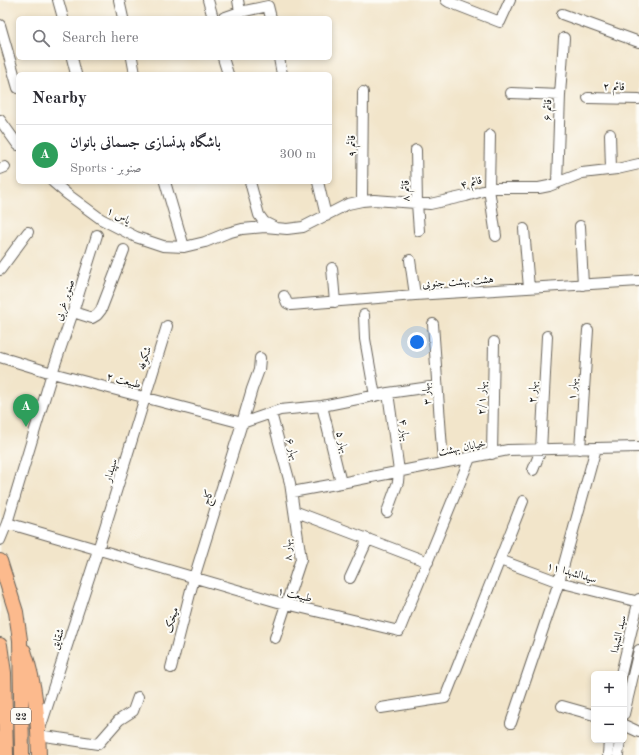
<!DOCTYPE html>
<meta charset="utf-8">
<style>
:root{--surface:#fff;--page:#f2f2f3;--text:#2b2b33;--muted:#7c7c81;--line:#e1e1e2;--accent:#1f6fb2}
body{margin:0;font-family:"Old Standard TT",Amiri,serif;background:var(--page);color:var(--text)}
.controls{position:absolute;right:12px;bottom:12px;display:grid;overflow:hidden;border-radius:6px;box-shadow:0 2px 6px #0003}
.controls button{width:36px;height:36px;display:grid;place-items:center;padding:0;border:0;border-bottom:1px solid var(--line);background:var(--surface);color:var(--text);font:20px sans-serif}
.you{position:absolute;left:417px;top:342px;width:14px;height:14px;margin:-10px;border:3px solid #fff;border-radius:50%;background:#1a73e8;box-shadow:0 0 0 6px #1a73e833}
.badge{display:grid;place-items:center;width:26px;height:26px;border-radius:50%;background:var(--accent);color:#fff;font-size:13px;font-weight:700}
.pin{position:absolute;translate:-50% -33px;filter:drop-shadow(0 1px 2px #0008)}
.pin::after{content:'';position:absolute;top:21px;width:14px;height:12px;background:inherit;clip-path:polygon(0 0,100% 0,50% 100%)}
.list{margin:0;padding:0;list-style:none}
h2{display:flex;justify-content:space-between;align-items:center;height:52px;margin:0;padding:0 16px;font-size:17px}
h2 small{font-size:13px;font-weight:400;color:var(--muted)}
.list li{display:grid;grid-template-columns:26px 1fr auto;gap:12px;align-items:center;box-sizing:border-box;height:60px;padding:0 16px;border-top:1px solid var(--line)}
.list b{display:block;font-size:15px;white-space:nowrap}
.list p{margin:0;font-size:13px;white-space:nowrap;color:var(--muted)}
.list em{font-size:13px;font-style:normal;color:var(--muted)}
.icon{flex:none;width:22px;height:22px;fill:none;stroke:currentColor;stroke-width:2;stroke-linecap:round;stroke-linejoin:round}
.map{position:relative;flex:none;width:639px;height:755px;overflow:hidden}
.search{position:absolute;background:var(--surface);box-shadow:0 2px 6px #0003;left:16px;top:16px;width:316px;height:44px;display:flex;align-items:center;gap:10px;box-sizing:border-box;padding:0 14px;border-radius:6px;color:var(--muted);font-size:15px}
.panel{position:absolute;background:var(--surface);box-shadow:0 2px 6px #0003;left:16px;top:72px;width:316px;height:112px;border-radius:6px}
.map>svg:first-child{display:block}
</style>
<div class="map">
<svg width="639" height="755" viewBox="0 0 639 755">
<rect width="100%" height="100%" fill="#fdfcf7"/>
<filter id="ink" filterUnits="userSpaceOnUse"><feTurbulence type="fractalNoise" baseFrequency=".025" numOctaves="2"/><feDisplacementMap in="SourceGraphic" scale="8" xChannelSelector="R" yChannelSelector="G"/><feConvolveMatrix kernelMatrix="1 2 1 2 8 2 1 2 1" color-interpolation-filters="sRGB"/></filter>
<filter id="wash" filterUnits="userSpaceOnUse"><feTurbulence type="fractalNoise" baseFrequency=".012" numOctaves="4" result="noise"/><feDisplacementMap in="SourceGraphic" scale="16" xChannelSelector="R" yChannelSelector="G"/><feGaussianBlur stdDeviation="0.9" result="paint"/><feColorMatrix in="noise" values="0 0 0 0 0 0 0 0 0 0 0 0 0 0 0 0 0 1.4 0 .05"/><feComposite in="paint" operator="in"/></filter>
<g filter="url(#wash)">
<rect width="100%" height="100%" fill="#f2e5ca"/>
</g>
<g filter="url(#ink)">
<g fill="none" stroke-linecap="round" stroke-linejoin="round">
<defs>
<path id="minor" d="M 58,0 L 63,18
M 119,0 L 123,18
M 208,0 L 213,18
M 238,0 L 240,12
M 446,0 L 449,2 L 500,22 L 510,0
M 562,14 L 639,42
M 223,18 L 240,12 L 268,6 L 271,18
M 0,25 L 18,88
M 72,58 L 76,74
M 132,58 L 135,74
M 223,58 L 228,74
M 279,58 L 282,74
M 511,93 L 560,95
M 588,98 L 639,99
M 0,120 L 18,145
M 610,134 L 611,169
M 490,135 L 489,189 L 496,236
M 416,150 L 417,203 L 419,231
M 0,169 L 5,167
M 53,182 L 67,194 L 101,219 L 136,237 L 163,246 L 184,247 L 205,242 L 227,233 L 242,229 L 265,227 L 287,229 L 303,227 L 348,204 L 362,201 L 374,200 L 430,204 L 466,196 L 493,188 L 539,188 L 549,186 L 582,173 L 617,169 L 639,164
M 165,182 L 184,247
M 250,182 L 259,215 L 264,222 L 274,227
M 318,182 L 326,216
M 557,183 L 560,95 L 564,38
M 362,201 L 363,92
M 580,226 L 583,285
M 524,229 L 529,288
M 410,260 L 415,295
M 332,268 L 335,302
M 0,270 L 28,232
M 284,296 L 287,303 L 291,305 L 415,295 L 639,281
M 73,312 L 92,318 L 97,315 L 101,310 L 124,250
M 364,315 L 365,339 L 375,396
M 433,324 L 443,463
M 0,357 L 52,373 L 242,423
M 322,406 L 341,483
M 271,413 L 290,483 L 301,559 L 275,638
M 242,423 L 280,410 L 322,406 L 388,393 L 437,386
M 580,449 L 588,330
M 492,454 L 494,342
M 533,470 L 541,450 L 547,336
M 292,492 L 341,483 L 508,450 L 639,447
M 294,511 L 428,562
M 387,512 L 398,482 L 399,471 L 388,393
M 7,523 L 278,602 L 399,631 L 470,458
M 0,540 L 7,523 L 52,373 L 73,312 L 97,235
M 500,560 L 559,582 L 639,602
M 350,578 L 368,539
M 171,668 L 194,578 L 242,423 L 252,389 L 259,370 L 260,358
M 621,674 L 639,599
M 138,697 L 133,711 L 119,720 L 98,744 L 38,735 L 98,550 L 167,326
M 562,706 L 594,715
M 381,708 L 445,698 L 523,501
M 624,714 L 639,650
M 511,723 L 559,582 L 596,448
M 624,725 L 639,732
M 608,755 L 609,740
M 618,755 L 620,740"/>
<path id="highway" d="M 0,561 L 16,612 L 20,640 L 22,755
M 0,645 L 4,673 L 6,755
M 24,651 C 36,685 38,720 39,755"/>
</defs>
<use href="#minor" stroke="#676259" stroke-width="12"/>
<use href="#highway" stroke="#676259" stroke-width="16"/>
<use href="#minor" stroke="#fff" stroke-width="10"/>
<use href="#highway" stroke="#fcba8d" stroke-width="14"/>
</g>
</g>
<g text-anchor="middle" stroke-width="4" stroke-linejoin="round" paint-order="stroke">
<rect fill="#fdfcf7" stroke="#605f5e" stroke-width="1" x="11" y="708" width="20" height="16" rx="3"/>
<g font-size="10" font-weight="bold" fill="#1c1c1c">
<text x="21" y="720">22</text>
</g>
<g font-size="11" fill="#1c1c1c" stroke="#fdfcf7">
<text transform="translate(614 86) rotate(1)" y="4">قائم ۲</text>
<text transform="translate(547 110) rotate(-88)" y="4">قائم ۶</text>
<text transform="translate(351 146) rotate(-90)" y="4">قائم ۹</text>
<text transform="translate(471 182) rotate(-15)" y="4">قائم ۴</text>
<text transform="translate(405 191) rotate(-91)" y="4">قائم ۸</text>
<text transform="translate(119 215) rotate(28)" y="4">یاس ۱</text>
<text transform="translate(458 281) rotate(-4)" y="4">هشت بهشت جنوبی</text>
<text transform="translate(64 300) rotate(-72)" y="4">صنوبر غربی</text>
<text transform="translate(144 358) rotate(-73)" y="4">شکوفه</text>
<text transform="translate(124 380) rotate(15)" y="4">طبیعت ۲</text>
<text transform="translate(572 389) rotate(-86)" y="4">بهار ۱</text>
<text transform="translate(532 392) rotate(-87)" y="4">بهار ۲</text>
<text transform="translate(426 394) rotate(-94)" y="4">بهار ۳</text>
<text transform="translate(481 398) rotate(-89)" y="4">بهار ۲/۱</text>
<text transform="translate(405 430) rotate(82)" y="4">بهار ۴</text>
<text transform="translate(343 442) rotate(76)" y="4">بهار ۵</text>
<text transform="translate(462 447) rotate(-11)" y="4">خیابان بهشت</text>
<text transform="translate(293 449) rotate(75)" y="4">بهار ۶</text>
<text transform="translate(110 470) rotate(-73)" y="4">سپیدار</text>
<text transform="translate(207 497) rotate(-73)" y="4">کاج</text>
<text transform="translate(287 550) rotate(-93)" y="4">بهار ۸</text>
<text transform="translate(572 572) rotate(16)" y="4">سیدالشهدا ۱۱</text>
<text transform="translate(295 594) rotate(14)" y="4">طبیعت ۱</text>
<text transform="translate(171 620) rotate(-75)" y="4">میخک</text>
<text transform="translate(618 634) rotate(-77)" y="4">سید الشهدا</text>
<text transform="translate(57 639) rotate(-72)" y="4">شقایق</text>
</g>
</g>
</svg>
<div class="controls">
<button>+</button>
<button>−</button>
</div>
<div class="you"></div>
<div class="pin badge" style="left:26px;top:427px;background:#2e9e5b">A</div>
<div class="search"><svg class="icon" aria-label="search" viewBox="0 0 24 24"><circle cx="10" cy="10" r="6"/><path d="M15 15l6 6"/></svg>Search here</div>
<section class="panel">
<h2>Nearby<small></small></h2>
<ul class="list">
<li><span class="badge" style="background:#2e9e5b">A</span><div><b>باشگاه بدنسازی جسمانی بانوان</b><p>Sports · صنوبر</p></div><em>300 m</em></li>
</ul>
</section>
</div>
